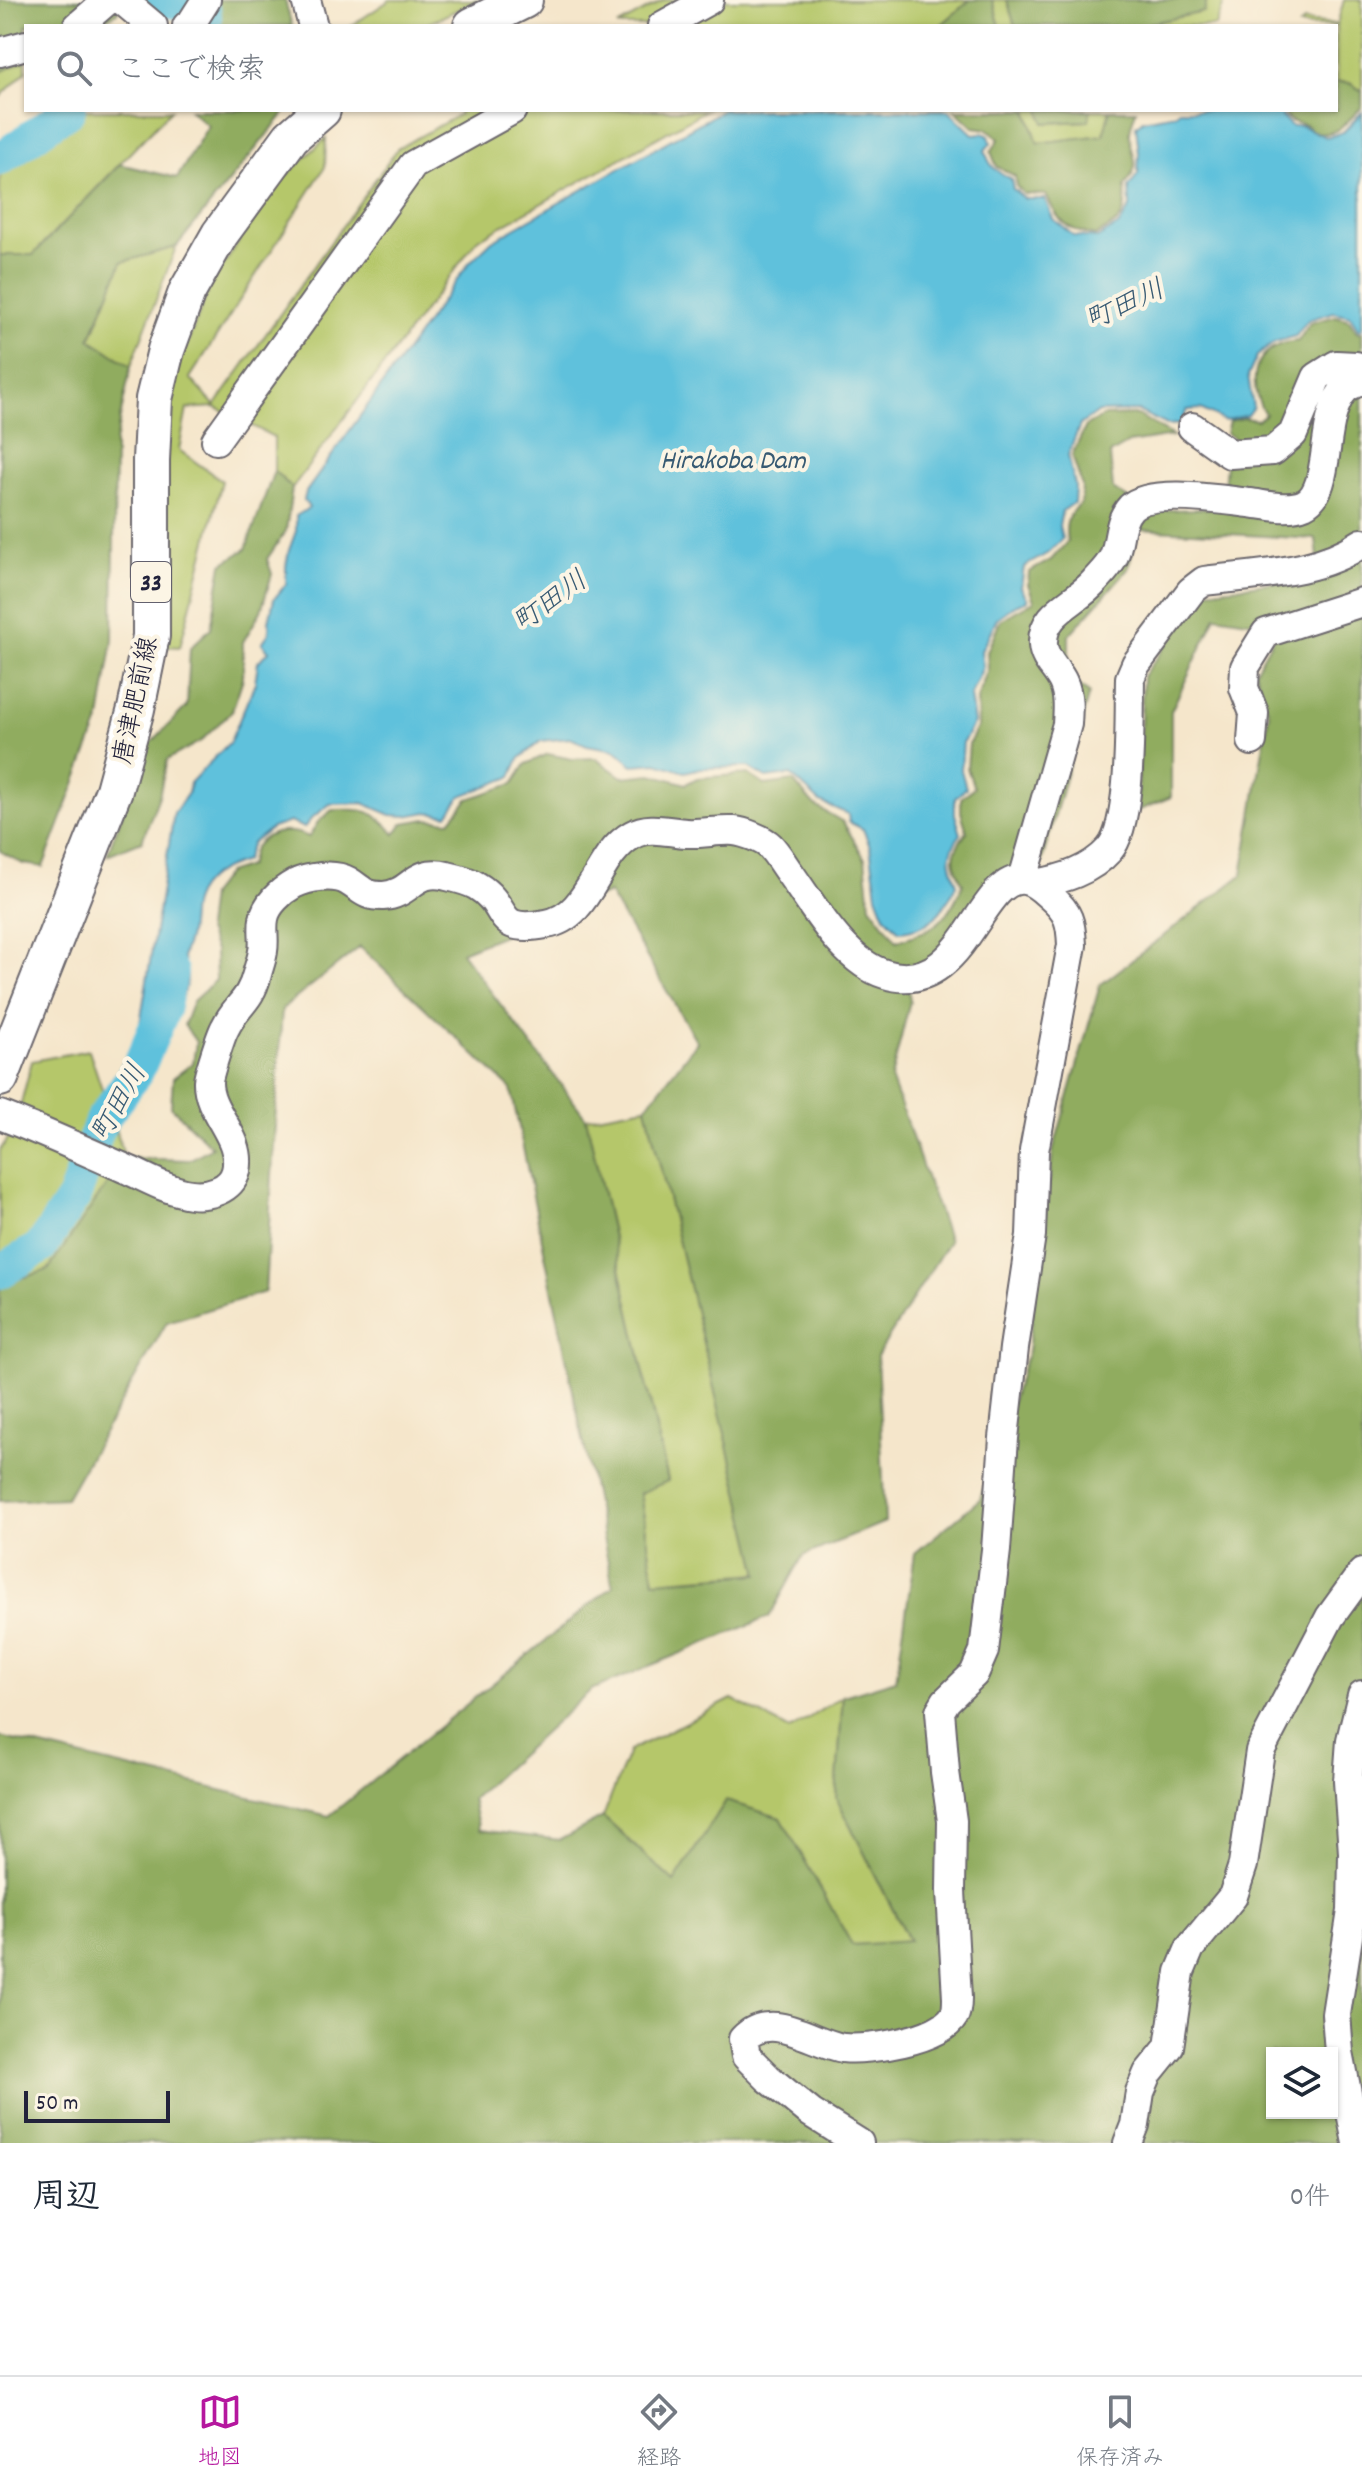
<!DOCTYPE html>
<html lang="ja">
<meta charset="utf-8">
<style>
:root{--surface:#fff;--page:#f6f6f7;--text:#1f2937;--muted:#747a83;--line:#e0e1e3;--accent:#b5179e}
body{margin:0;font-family:Dekko,"Klee One",sans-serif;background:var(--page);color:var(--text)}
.controls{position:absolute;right:24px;bottom:24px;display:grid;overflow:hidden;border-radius:0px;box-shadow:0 2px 6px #0004}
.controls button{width:72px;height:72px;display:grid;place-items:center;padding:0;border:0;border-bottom:2px solid var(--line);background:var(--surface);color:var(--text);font:40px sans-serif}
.scale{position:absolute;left:24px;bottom:20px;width:146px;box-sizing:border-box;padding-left:8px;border:4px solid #22223b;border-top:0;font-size:22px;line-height:28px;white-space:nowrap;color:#22223b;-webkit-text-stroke:6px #fcf5e5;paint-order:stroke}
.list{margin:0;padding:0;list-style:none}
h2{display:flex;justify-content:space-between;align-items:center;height:104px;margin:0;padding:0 32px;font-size:34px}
h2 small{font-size:26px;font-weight:400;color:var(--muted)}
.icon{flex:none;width:44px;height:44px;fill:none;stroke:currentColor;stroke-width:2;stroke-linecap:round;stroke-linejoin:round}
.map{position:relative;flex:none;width:1362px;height:2143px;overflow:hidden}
.search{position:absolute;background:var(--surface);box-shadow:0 2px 6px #0004;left:24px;right:24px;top:24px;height:88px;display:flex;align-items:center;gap:20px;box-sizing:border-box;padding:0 28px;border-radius:0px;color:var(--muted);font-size:30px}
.sheet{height:232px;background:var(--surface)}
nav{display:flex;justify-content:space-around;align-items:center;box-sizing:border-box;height:112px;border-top:2px solid var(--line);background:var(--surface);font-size:22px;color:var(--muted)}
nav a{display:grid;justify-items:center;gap:4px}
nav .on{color:var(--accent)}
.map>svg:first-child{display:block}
</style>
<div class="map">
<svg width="1362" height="2143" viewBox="0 0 1362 2143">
<rect width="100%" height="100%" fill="#fcf5e5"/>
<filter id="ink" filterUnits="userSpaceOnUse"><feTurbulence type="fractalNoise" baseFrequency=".0125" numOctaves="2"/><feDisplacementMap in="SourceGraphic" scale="16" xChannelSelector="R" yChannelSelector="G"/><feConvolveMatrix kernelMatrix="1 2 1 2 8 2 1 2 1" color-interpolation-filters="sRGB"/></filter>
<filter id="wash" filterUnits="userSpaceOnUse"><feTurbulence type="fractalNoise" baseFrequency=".006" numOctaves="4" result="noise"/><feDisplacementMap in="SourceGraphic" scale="32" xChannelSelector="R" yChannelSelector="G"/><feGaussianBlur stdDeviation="1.8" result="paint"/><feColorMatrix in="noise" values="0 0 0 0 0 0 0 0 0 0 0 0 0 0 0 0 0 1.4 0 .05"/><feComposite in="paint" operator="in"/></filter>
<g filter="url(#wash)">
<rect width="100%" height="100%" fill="#f5e6cb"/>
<path fill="#b5c76b" stroke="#6c7453" stroke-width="2" d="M 390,0 L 478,0 L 423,26 L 351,26 Z
M 664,0 L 970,0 L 940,26 L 617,26 Z
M 992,0 L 1007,0 L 1015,26 L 1000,26 Z
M 1207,0 L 1225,0 L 1216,26 L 1137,26 L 1204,12 Z
M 1344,0 L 1362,0 L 1362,91 L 1350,83 L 1336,82 L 1336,26 L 1300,26 L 1304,21 L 1337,24 Z
M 26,60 L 26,71 L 0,97 L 0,72 Z
M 81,110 L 171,110 L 33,255 L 0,255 L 0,166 Z
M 459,110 L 706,110 L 477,240 L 292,488 L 274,471 L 274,437 L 215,407 L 187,409 L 179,450 L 222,481 L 180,647 L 163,646 L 165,449 L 174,377 L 210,286 L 275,186 L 326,138 L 325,167 L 190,378 L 215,406 L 397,149 L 460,114 Z
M 1027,110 L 1040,110 L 1044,123 L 1088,121 L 1090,110 L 1110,110 L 1104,135 L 1038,143 Z
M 176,247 L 131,366 L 90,340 L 122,262 Z
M 89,1050 L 125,1158 L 48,1271 L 0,1285 L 0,1150 L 14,1130 L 32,1061 Z
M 646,1107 L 759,1573 L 654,1581 L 640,1493 L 668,1480 L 586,1118 Z
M 843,1696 L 836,1797 L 909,1942 L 852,1945 L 781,1818 L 726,1801 L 674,1882 L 603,1817 L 629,1751 L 732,1699 L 790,1730 Z"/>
<path fill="#90ac5f" stroke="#59674d" stroke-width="2" fill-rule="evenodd" d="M 0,0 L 120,0 L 117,13 L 93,26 L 26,26 L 26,60 L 0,72 Z
M 216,0 L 285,0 L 292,26 L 209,26 Z
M 970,0 L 992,0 L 1000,26 L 940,26 Z
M 1007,0 L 1207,0 L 1204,12 L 1137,26 L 1015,26 Z
M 1336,82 L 1349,83 L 1362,91 L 1362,107 C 1349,120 1333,141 1313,131 C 1303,126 1312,127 1302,124 C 1294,122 1291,123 1285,116 L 1284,110 L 1336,110 Z
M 190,110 L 287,110 L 176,247 L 122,262 L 90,339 L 131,366 L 115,442 L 113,640 L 100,719 L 43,867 L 23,864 L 0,851 L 0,255 L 33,255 L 120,164 L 177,178 L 208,126 Z
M 955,110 L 1027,110 L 1038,143 L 1103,135 L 1110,110 L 1136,110 C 1134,118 1129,128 1130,136 C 1132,161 1143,161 1125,186 C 1127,218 1122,221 1095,236 C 1066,230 1058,222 1046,195 L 1024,194 L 1016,186 L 1015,176 L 997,167 L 991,152 L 999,139 L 988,129 L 973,127 Z
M 1040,110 L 1090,110 L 1089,121 L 1044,123 Z
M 1336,316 L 1349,320 L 1358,333 L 1362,332 L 1362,2143 L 0,2143 L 0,1737 L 329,1816 L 613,1586 L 511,1089 L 360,947 L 282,1009 L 265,1292 L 167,1322 L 66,1498 L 0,1501 L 0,1285 L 48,1270 L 125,1158 L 189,1160 L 212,1147 L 171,1107 L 173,1078 L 193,1063 L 196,1042 L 184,1025 L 193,1001 L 216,980 L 215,951 L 206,928 L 210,895 L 227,873 L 249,866 C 251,860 252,851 255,847 C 269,829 291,829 309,837 L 318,822 L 332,810 C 363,809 374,808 395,834 L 403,823 L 427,819 L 450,821 L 468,799 L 513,784 L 526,764 L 548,754 L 572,759 L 595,758 L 622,777 L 652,774 L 686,784 L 697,778 L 748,774 L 765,785 L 793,781 L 814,805 L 843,822 L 865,859 L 870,905 L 897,941 C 937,928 946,923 963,884 C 951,861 950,853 967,832 L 961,812 L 961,798 L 974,788 L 967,768 L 969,743 L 978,726 L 977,700 L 988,668 L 987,652 L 1000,620 L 1034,601 L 1028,584 L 1029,572 L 1051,560 L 1067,542 C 1064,523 1067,516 1081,503 L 1082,486 L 1072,455 L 1086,426 L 1104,416 L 1138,415 L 1173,436 L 1129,443 L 1110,454 L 1113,489 L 1146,511 L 1222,508 L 1226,465 L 1245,446 L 1226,433 L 1229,421 L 1244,418 L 1258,420 L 1265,414 C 1250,390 1249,358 1279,345 C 1284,342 1292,342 1298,341 L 1310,323 ZM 1138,529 L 1316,539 L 1320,576 L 1207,591 L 1143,676 L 1137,811 L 1171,797 L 1171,711 L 1216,616 L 1280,626 L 1255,671 L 1269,713 L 1242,875 L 1100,985 L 1053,1151 L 1028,1351 L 980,1499 L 915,1553 L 896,1680 L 843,1696 L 836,1797 L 909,1941 L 852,1945 L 781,1818 L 726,1801 L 674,1882 L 603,1817 L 560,1840 L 479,1830 L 472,1799 L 591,1690 L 769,1617 L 803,1556 L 885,1522 L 877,1356 L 949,1241 L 891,1078 L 910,1001 L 906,970 L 940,958 L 1040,868 L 1089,693 L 1069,679 L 1069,635 L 1128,569 ZM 609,893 L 697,1042 L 646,1107 L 759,1574 L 654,1581 L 640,1493 L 668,1481 L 586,1118 L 461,952 ZM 1272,2053 L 1332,2053 L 1332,2113 L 1272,2113 Z
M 274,471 L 292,488 L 286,531 L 267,559 L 272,574 L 261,611 L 243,642 L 243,678 L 232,711 L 201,741 L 167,760 L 159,796 L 142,841 L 107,855 L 147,747 L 187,706 L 190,648 L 211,628 L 222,564 L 246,549 Z"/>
<path fill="#5ec1dc" stroke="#40728c" stroke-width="2" d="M 723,110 L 948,110 L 973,134 L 983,133 L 989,136 L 991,143 L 985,150 C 989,166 996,172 1011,179 L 1013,189 L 1025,199 L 1045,199 L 1053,219 L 1074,236 L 1097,238 L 1119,225 L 1130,207 L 1129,187 L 1138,174 L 1139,153 L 1136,126 L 1143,120 L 1176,114 L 1179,110 L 1280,110 L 1282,117 L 1291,126 L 1302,126 L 1326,137 L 1343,132 L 1362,112 L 1362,328 L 1359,330 L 1350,316 L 1334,312 L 1308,320 L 1296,336 L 1275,342 L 1257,356 L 1248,376 L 1253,407 L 1247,415 L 1224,421 L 1201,409 L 1187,410 L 1180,424 L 1167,425 L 1138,411 L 1098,412 L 1080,425 L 1068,455 L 1075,486 L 1074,503 L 1062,511 L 1059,526 L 1062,539 L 1048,553 L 1024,567 L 1021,587 L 1028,600 L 1015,605 L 997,618 L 981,651 L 983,667 L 970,696 L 974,723 L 963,742 L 961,770 L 966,788 L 955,798 L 955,814 L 961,834 C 946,854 949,861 957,884 C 942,912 933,929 899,931 L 885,916 L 877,895 L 870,847 L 863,829 L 849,822 L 848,814 L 820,802 L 791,775 L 766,778 L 748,767 L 701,768 L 685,772 L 657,763 L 633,765 L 615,750 L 587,745 L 570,738 L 541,741 L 519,759 L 511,777 L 461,796 L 448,815 L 427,812 L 406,816 L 391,815 L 363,803 L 330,804 L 312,818 L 304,828 L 290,822 L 272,828 L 252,843 L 245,861 C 222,868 201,878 193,902 C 190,913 191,927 188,939 C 187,945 183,950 183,956 C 182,963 187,968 187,974 C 187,992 180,1005 167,1017 L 149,1008 L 140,1024 L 174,813 L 188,793 L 190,783 L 230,742 L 255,683 L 258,662 L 269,651 L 262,643 L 269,633 L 269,621 L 274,599 L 286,584 L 286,566 L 289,550 L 296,531 L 296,516 L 309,508 L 304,500 L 306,492 L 469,263 L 492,241 Z"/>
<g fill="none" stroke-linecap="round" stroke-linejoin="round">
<path stroke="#5ec1dc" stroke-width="34" d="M 160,0 L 194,4 L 205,14 L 205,26
M 0,159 L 69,110
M 0,1272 L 41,1247 L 74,1197 L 101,1121 L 137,1071 L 163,1010 L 171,972"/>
</g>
</g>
<g filter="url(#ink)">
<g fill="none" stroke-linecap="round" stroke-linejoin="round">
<defs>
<path id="minor" d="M 122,0 L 153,26
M 306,0 L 313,26
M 78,26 L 108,0
M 187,26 L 192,22 L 206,0
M 662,26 L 709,0
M 0,52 L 26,45
M 1192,427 L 1230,454 L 1273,451 L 1293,434 L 1317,377 L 1336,365 L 1356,366 L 1362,373
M 216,440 L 413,165 L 512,110
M 1252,741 L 1254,713 L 1244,688 L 1245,667 L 1266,633 L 1362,602
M 1023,879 L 1067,724 C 1068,710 1069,695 1063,682 C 1057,669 1044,660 1043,645 C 1041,612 1076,603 1094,582 C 1100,575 1109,567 1113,558 C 1121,542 1117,522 1131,507 C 1151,488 1223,500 1250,503 C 1266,505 1288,511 1304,504 C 1334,490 1318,416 1346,388 C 1350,385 1357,383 1362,380
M 1036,884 C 1063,879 1090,871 1109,850 C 1133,824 1129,715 1130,678 L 1136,664 L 1191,591 L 1204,581 C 1257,574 1317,574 1362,543
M 0,1115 C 42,1131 83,1150 124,1168 C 145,1177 168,1191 191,1194 C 209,1196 231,1190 236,1171 C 244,1137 207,1113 208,1081 C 209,1073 221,1035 225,1028 C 236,1005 250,1002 257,974 C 259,966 262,959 263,951 C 265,941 262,929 264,919 C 266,905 281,891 294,884 C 308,877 334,873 348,881 C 363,890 364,896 383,896 C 411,895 414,867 447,876 C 456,878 469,881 477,886 C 512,907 491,934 546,924 C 591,917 595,856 632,835 C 649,825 668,832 686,833 C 702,834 718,830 734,831 C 744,832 763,839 770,846 C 777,853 783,864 789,872 C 813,905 844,962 885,974 C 965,999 979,874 1024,880 C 1035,881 1043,890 1051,897 C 1069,913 1071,922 1072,945 L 1034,1151 L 1031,1235 L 1014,1348 L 1004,1438 L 996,1550 L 984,1651 L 974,1674 L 946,1701 L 940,1711 L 945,1772 L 952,1821 L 951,1891 L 957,1998 C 957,2004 957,2011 954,2016 C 940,2040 868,2051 843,2048 C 812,2043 771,2009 743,2039 L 746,2056 L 768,2078 L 811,2113 L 859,2143
M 1128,2143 L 1135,2125 L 1140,2092 L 1148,2073 L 1169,2047 L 1180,1972 L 1190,1948 L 1233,1896 L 1243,1865 L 1260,1751 L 1330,1617 L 1362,1573
M 1357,2143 L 1339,2052 L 1336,2014 L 1352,1911 L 1353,1853 L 1348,1781 L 1351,1740 L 1362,1695"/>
<path id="major" d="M 472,26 L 524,0
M 0,1078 L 114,790 L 136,709 L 151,636 L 151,460 L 154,399 L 166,350 L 187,292 L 220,234 L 291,137 L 322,110"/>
</defs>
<use href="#minor" stroke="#6c676d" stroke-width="32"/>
<use href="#major" stroke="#6c676d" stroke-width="40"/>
<use href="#minor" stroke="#fff" stroke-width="28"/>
<use href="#major" stroke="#fff" stroke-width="36"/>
</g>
</g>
<g text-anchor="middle" stroke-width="8" stroke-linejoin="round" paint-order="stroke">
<rect fill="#fcf5e5" stroke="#63616e" stroke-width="2" x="131" y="562" width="40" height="40" rx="6"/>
<g font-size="24" font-weight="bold" fill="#22223b">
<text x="151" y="590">33</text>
</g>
<g font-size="26" fill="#22223b" stroke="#fcf5e5">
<text transform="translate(134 700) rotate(-78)" y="9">唐津肥前線</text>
</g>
<g font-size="28" font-style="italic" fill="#375a73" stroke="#fcf5e5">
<text transform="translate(1124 303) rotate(-25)" y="10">町田川</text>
<text x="733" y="468">Hirakoba Dam</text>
<text transform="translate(549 600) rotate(-36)" y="10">町田川</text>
<text transform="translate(117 1102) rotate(-61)" y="10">町田川</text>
</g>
</g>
</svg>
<div class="controls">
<button><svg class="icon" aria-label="layers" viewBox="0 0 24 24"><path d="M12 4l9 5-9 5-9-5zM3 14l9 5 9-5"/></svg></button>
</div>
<div class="scale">50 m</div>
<div class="search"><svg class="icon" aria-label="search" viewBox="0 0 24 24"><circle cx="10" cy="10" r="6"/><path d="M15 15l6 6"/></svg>ここで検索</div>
</div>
<section class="sheet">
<h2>周辺<small>0件</small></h2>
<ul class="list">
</ul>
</section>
<nav>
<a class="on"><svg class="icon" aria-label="map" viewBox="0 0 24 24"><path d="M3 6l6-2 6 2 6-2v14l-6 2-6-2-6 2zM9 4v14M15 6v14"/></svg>地図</a>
<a><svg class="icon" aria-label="directions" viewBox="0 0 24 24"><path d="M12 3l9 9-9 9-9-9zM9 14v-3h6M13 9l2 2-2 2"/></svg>経路</a>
<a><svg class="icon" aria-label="saved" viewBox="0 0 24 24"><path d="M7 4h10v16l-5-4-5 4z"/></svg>保存済み</a>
</nav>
